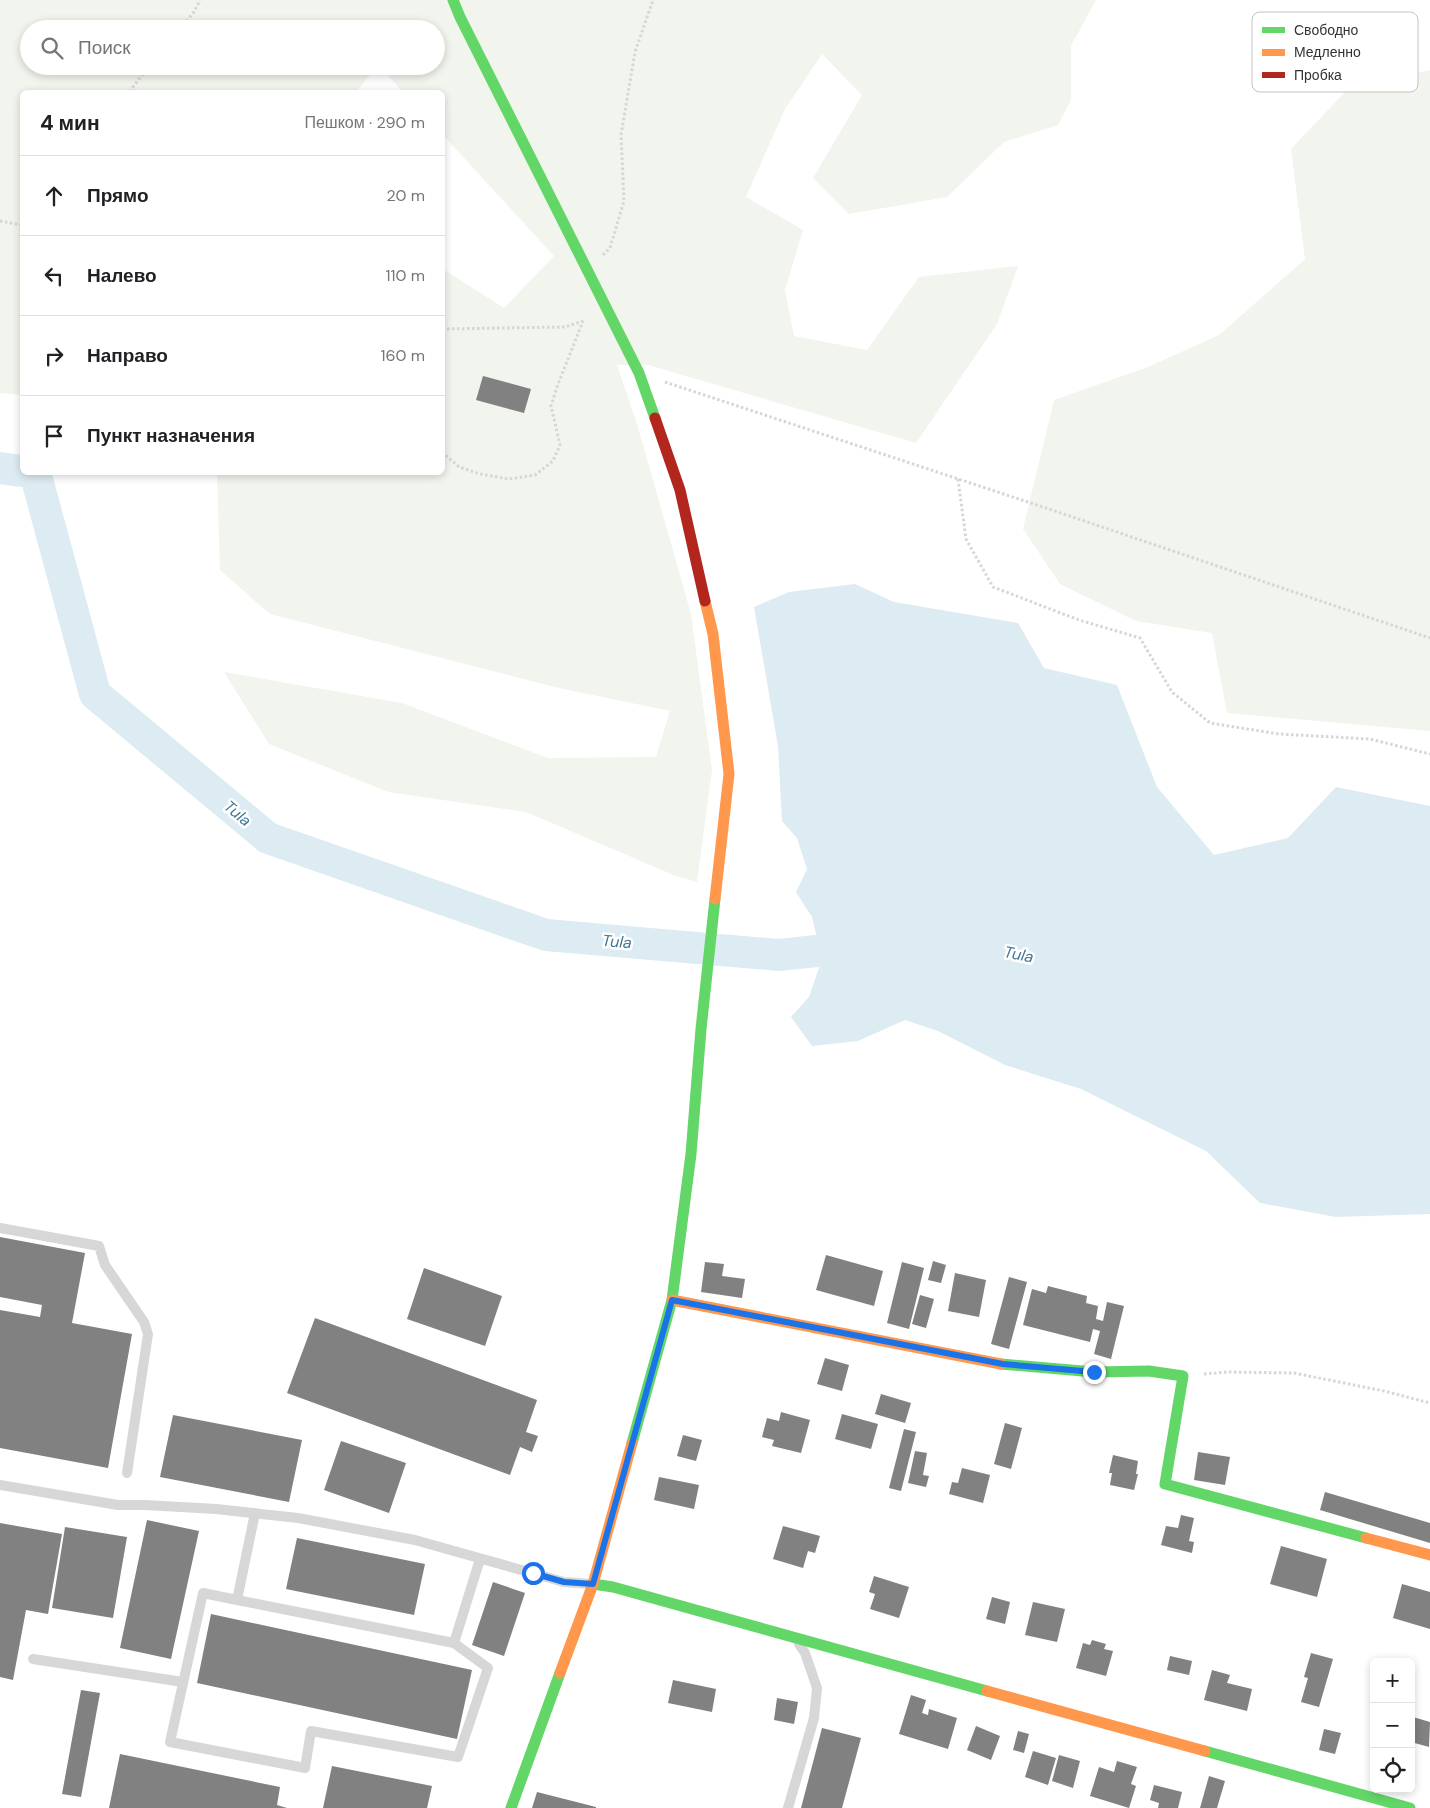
<!DOCTYPE html>
<html lang="ru">
<meta charset="utf-8">
<style>
:root{--surface:#fff;--page:#f2f2f2;--text:#202124;--muted:#757577;--line:#e0e0e0}
body{margin:0;font-family:"DM Sans",sans-serif;background:var(--page);color:var(--text)}
.controls{position:absolute;right:15px;bottom:15px;display:grid;overflow:hidden;border-radius:8px;box-shadow:0 2px 8px #0003}
.controls button{width:45px;height:45px;display:grid;place-items:center;padding:0;border:0;border-bottom:1px solid var(--line);background:var(--surface);color:var(--text);font:25px sans-serif}
.stop{position:absolute;width:15px;height:15px;margin:-11px;border:4px solid #1a73e8;border-radius:50%;background:#fff}
.stop.end{background:#1a73e8;border-color:#fff;box-shadow:0 1px 5px #0008}
.list{margin:0;padding:0;list-style:none}
h2{display:flex;justify-content:space-between;align-items:center;height:65px;margin:0;padding:0 20px;font-size:21px}
h2 small{font-size:16px;font-weight:400;color:var(--muted)}
.list li{display:grid;grid-template-columns:32px 1fr auto;gap:15px;align-items:center;box-sizing:border-box;height:80px;padding:0 20px;border-top:1px solid var(--line)}
.list b{display:block;font-size:19px;white-space:nowrap}
.list em{font-size:16px;font-style:normal;color:var(--muted)}
.icon{flex:none;width:28px;height:28px;fill:none;stroke:currentColor;stroke-width:2;stroke-linecap:round;stroke-linejoin:round}
.map{position:relative;flex:none;width:1430px;height:1808px;overflow:hidden}
.search{position:absolute;background:var(--surface);box-shadow:0 2px 8px #0003;left:20px;top:20px;width:425px;height:55px;display:flex;align-items:center;gap:12px;box-sizing:border-box;padding:0 18px;border-radius:28px;color:var(--muted);font-size:19px}
.panel{position:absolute;background:var(--surface);box-shadow:0 2px 8px #0003;left:20px;top:90px;width:425px;height:385px;border-radius:8px}
.map>svg:first-child{display:block}
</style>
<div class="map">
<svg width="1430" height="1808" viewBox="0 0 1430 1808">
<rect width="100%" height="100%" fill="#fff"/>
<path fill="#f1f5ed" d="M 0,0 L 1096,0 L 1071,46 L 1071,100 L 1058,125 L 1004,142 L 947,197 L 849,214 L 813,178 L 862,95 L 822,54 L 785,109 L 746,197 L 803,230 L 785,290 L 794,336 L 867,350 L 919,277 L 1018,266 L 997,324 L 916,443 L 648,365 L 617,365 L 638,427 L 691,614 L 712,770 L 697,882 L 676,876 L 526,812 L 388,792 L 269,744 L 224,672 L 402,703 L 548,758 L 656,757 L 670,711 L 559,688 L 270,614 L 220,570 L 217,473 L 442,472 L 443,269 L 504,308 L 554,256 L 443,135 L 442,92 L 403,92 L 379,66 L 436,66 L 436,29 L 29,29 L 29,66 L 377,66 L 356,92 L 22,92 L 22,395 L 0,393 Z
M 1430,70 L 1430,731 L 1227,713 L 1212,633 L 1136,621 L 1060,584 L 1023,529 L 1054,400 L 1148,367 L 1219,335 L 1305,259 L 1291,149 L 1349,88 Z"/>
<path fill="#ddebf3" d="M 855,584 L 894,602 L 1018,623 L 1044,668 L 1117,685 L 1157,787 L 1214,855 L 1288,838 L 1336,787 L 1430,806 L 1430,1214 L 1336,1217 L 1260,1203 L 1206,1151 L 1081,1089 L 1005,1065 L 938,1031 L 905,1020 L 858,1041 L 812,1046 L 791,1017 L 809,997 L 822,959 L 812,917 L 796,892 L 807,869 L 797,838 L 782,821 L 778,746 L 754,607 L 789,592 Z"/>
<g fill="none" stroke-linecap="round" stroke-linejoin="round">
<path stroke="#ddebf3" stroke-width="32" d="M 0,468 L 22,471
M 35,472 L 95,694 L 268,838 L 546,935 L 779,955 L 863,946"/>
</g>
<path fill="#818181" d="M 483,376 L 531,389 L 524,413 L 476,400 Z
M 0,1237 L 85,1253 L 72,1323 L 132,1334 L 108,1468 L 0,1448 L 0,1310 L 40,1317 L 42,1305 L 0,1297 Z
M 826,1255 L 883,1271 L 874,1306 L 816,1290 Z
M 933,1261 L 946,1265 L 941,1283 L 928,1280 Z
M 705,1262 L 724,1264 L 722,1276 L 745,1279 L 742,1298 L 701,1292 Z
M 902,1262 L 924,1268 L 909,1329 L 887,1323 Z
M 424,1268 L 502,1296 L 485,1346 L 407,1319 Z
M 955,1273 L 986,1280 L 979,1317 L 948,1311 Z
M 1009,1277 L 1027,1282 L 1009,1349 L 991,1344 Z
M 1048,1286 L 1087,1296 L 1086,1303 L 1098,1306 L 1096,1319 L 1103,1321 L 1107,1302 L 1124,1306 L 1111,1359 L 1094,1354 L 1100,1331 L 1093,1329 L 1090,1342 L 1023,1325 L 1032,1289 L 1046,1293 Z
M 920,1295 L 934,1299 L 926,1328 L 912,1324 Z
M 315,1318 L 537,1400 L 526,1432 L 538,1436 L 532,1452 L 520,1447 L 510,1475 L 287,1393 Z
M 825,1358 L 849,1365 L 842,1391 L 817,1384 Z
M 881,1394 L 911,1403 L 905,1423 L 875,1414 Z
M 781,1412 L 810,1420 L 801,1453 L 772,1446 L 774,1440 L 762,1437 L 767,1418 L 779,1421 Z
M 842,1414 L 878,1424 L 871,1449 L 835,1439 Z
M 173,1415 L 302,1440 L 289,1502 L 160,1477 Z
M 1005,1423 L 1022,1428 L 1011,1469 L 994,1464 Z
M 904,1429 L 916,1432 L 901,1491 L 889,1488 Z
M 683,1435 L 702,1440 L 696,1461 L 677,1456 Z
M 341,1441 L 406,1463 L 389,1513 L 324,1490 Z
M 915,1451 L 927,1453 L 923,1475 L 929,1476 L 926,1487 L 908,1483 Z
M 1198,1452 L 1230,1457 L 1225,1485 L 1194,1480 Z
M 1113,1455 L 1138,1461 L 1136,1474 L 1138,1474 L 1134,1490 L 1110,1485 L 1112,1473 L 1109,1473 Z
M 962,1468 L 990,1475 L 983,1503 L 949,1494 L 952,1482 L 958,1483 Z
M 659,1477 L 699,1485 L 694,1509 L 654,1500 Z
M 1325,1492 L 1430,1523 L 1430,1543 L 1320,1510 Z
M 1181,1515 L 1194,1518 L 1189,1541 L 1194,1542 L 1192,1553 L 1161,1545 L 1166,1526 L 1178,1528 Z
M 147,1520 L 199,1531 L 171,1659 L 120,1648 Z
M 0,1523 L 62,1534 L 48,1614 L 26,1610 L 13,1680 L 0,1677 Z
M 783,1526 L 820,1536 L 815,1553 L 808,1551 L 803,1568 L 773,1559 Z
M 65,1527 L 127,1537 L 113,1618 L 52,1608 Z
M 297,1538 L 425,1564 L 414,1615 L 286,1589 Z
M 1281,1546 L 1327,1559 L 1317,1597 L 1270,1584 Z
M 874,1576 L 909,1587 L 899,1618 L 870,1609 L 875,1594 L 869,1592 Z
M 493,1582 L 525,1593 L 504,1656 L 472,1645 Z
M 1402,1584 L 1430,1592 L 1430,1629 L 1393,1618 Z
M 992,1597 L 1010,1602 L 1005,1624 L 986,1619 Z
M 1033,1602 L 1065,1609 L 1057,1642 L 1025,1635 Z
M 211,1614 L 472,1670 L 457,1739 L 197,1683 Z
M 1092,1640 L 1106,1644 L 1104,1649 L 1113,1651 L 1106,1676 L 1076,1668 L 1083,1643 L 1090,1645 Z
M 1311,1653 L 1333,1659 L 1319,1707 L 1301,1702 L 1308,1678 L 1304,1677 Z
M 1170,1656 L 1192,1661 L 1189,1675 L 1167,1670 Z
M 1212,1670 L 1230,1675 L 1227,1683 L 1252,1689 L 1247,1711 L 1204,1700 Z
M 673,1680 L 716,1689 L 712,1712 L 668,1703 Z
M 81,1690 L 100,1693 L 81,1797 L 62,1794 Z
M 911,1695 L 926,1700 L 922,1713 L 928,1715 L 929,1709 L 957,1718 L 948,1749 L 899,1734 Z
M 777,1698 L 798,1702 L 794,1724 L 774,1720 Z
M 1413,1717 L 1430,1722 L 1429,1747 L 1411,1742 Z
M 976,1726 L 1000,1736 L 991,1760 L 967,1750 Z
M 822,1728 L 861,1738 L 842,1808 L 801,1808 Z
M 1324,1729 L 1341,1733 L 1335,1754 L 1319,1750 Z
M 1018,1731 L 1029,1734 L 1024,1753 L 1013,1750 Z
M 1033,1751 L 1056,1758 L 1048,1785 L 1025,1777 Z
M 120,1754 L 280,1787 L 277,1805 L 287,1808 L 109,1808 Z
M 1059,1755 L 1080,1761 L 1073,1788 L 1052,1781 Z
M 1117,1761 L 1137,1767 L 1131,1784 L 1136,1786 L 1129,1808 L 1090,1796 L 1099,1767 L 1114,1772 Z
M 332,1766 L 432,1786 L 427,1808 L 323,1808 Z
M 1209,1776 L 1225,1781 L 1217,1808 L 1200,1808 Z
M 1154,1785 L 1182,1792 L 1178,1808 L 1158,1808 L 1159,1803 L 1150,1800 Z
M 537,1792 L 596,1807 L 596,1808 L 532,1808 Z"/>
<g fill="none" stroke-linecap="round" stroke-linejoin="round">
<path stroke="#d6d6d6" stroke-width="3" stroke-dasharray="2.5 2.5" stroke-linecap="butt" d="M 180,29 L 194,12 L 200,0
M 130,92 L 133,87 L 149,66
M 0,221 L 22,225
M 603,255 L 610,248 L 624,201 L 621,135 L 635,52 L 653,0
M 442,329 L 565,327 L 583,321
M 665,382 L 1046,508 L 1430,638
M 442,452 L 459,467 L 480,474 L 509,479 L 535,475 L 553,461 L 560,445 L 551,406 L 557,387 L 583,321
M 958,479 L 966,539 L 993,587 L 1079,620 L 1140,638 L 1172,692 L 1210,723 L 1279,734 L 1370,739 L 1430,754
M 1204,1374 L 1227,1372 L 1294,1373 L 1384,1391 L 1430,1403"/>
<path stroke="#d7d7d7" stroke-width="10" d="M 0,1228 L 99,1246 L 105,1265 L 144,1322 L 148,1334 L 127,1473
M 0,1485 L 118,1505 L 145,1505 L 216,1509 L 298,1518 L 415,1540 L 564,1582 L 591,1584
M 255,1513 L 237,1600 L 454,1643 L 480,1559
M 237,1600 L 203,1593 L 170,1742 L 305,1768 L 311,1731 L 458,1757 L 488,1668 L 454,1643
M 33,1659 L 183,1682
M 788,1808 L 814,1718 L 817,1688 L 805,1653 L 799,1644"/>
<path stroke="#63d668" stroke-width="11" d="M 453,0 L 460,17 L 639,373 L 655,418
M 1001,1364 L 1094,1372 L 1149,1371 L 1183,1376 L 1165,1484 L 1366,1538
M 632,1443 L 672,1300 L 691,1154 L 701,1029 L 715,899
M 593,1584 L 613,1587 L 987,1691
M 1205,1751 L 1410,1808
M 511,1808 L 560,1673"/>
<path stroke="#ff974d" stroke-width="11" d="M 705,601 L 713,634 L 729,774 L 715,899
M 672,1300 L 1001,1364
M 1366,1538 L 1430,1555
M 560,1673 L 593,1584 L 632,1443
M 987,1691 L 1205,1751"/>
<path stroke="#b3261e" stroke-width="11" d="M 655,418 L 680,490 L 705,601"/>
</g>
<g fill="none" stroke-linecap="round" stroke-linejoin="round">
<path stroke="#1a73e8" stroke-width="6" d="M 533,1573 L 564,1582 L 593,1584 L 672,1300 L 1003,1364 L 1094,1372"/>
</g>
<g text-anchor="middle" stroke-width="5" stroke-linejoin="round" paint-order="stroke">
<g font-size="16" font-style="italic" fill="#3f7597" stroke="#fff">
<text transform="translate(238 813) rotate(40)" y="6">Tula</text>
<text transform="translate(617 941) rotate(5)" y="6">Tula</text>
<text transform="translate(1019 954) rotate(11)" y="6">Tula</text>
</g>
</g>
<rect x="1252" y="12" width="166" height="80" rx="8" fill="#fff" stroke="#c2c2c2" stroke-width="1"/>
<rect x="1262" y="27" width="23" height="6" fill="#63d668"/>
<rect x="1262" y="49" width="23" height="7" fill="#ff974d"/>
<rect x="1262" y="72" width="23" height="6" fill="#b3261e"/>
<g font-size="14" fill="#333">
<text x="1294" y="35">Свободно</text>
<text x="1294" y="57">Медленно</text>
<text x="1294" y="80">Пробка</text>
</g>
</svg>
<div class="controls">
<button>+</button>
<button>−</button>
<button><svg class="icon" aria-label="locate" viewBox="0 0 24 24"><circle cx="12" cy="12" r="6"/><path d="M12 2v4M12 18v4M2 12h4M18 12h4"/></svg></button>
</div>
<div class="stop" style="left:533px;top:1573px"></div>
<div class="stop end" style="left:1094px;top:1372px"></div>
<div class="search"><svg class="icon" aria-label="search" viewBox="0 0 24 24"><circle cx="10" cy="10" r="6"/><path d="M15 15l6 6"/></svg>Поиск</div>
<section class="panel">
<h2>4 мин<small>Пешком · 290 m</small></h2>
<ul class="list">
<li><svg class="icon" aria-label="ahead" viewBox="0 0 24 24"><path d="M12 20V5M6 11l6-6 6 6"/></svg><div><b>Прямо</b></div><em>20 m</em></li>
<li><svg class="icon" aria-label="left" viewBox="0 0 24 24"><path d="M17 20v-9H6M10 6l-5 5 5 5"/></svg><div><b>Налево</b></div><em>110 m</em></li>
<li><svg class="icon" aria-label="right" viewBox="0 0 24 24"><path d="M7 20v-9h11M14 6l5 5-5 5"/></svg><div><b>Направо</b></div><em>160 m</em></li>
<li><svg class="icon" aria-label="arrive" viewBox="0 0 24 24"><path d="M6 21V4h12l-3 4 3 4H6"/></svg><div><b>Пункт назначения</b></div></li>
</ul>
</section>
</div>
